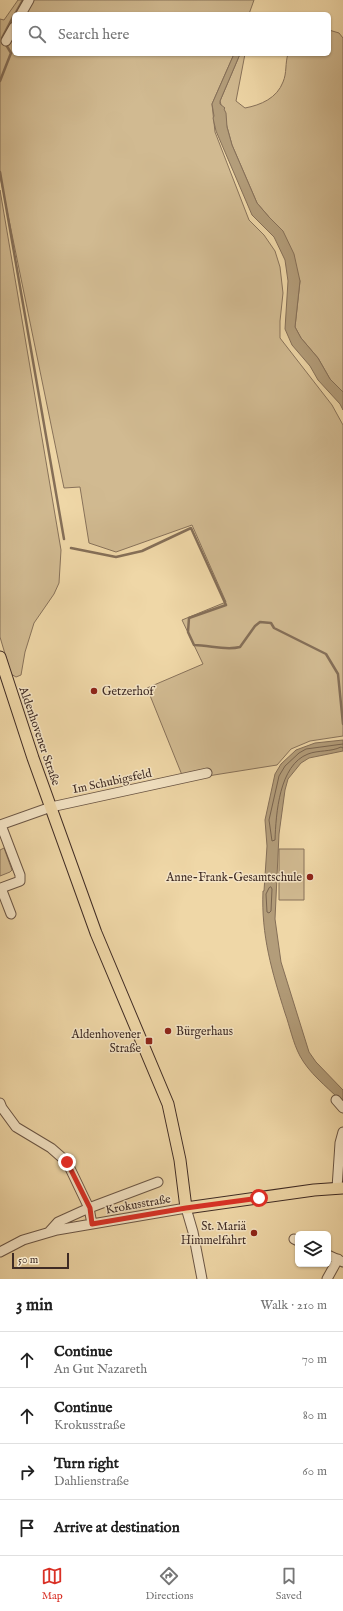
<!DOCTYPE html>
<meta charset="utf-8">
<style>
:root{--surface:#fff;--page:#f6f6f6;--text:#222;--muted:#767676;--line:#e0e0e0;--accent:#d93025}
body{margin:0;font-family:"IM FELL English",serif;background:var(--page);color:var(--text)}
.controls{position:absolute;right:12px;bottom:12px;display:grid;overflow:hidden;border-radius:6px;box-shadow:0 1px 3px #0004}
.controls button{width:36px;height:36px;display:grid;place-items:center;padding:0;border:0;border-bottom:1px solid var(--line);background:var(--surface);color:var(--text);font:20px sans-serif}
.scale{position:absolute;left:12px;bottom:10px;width:57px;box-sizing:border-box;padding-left:4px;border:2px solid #3f2b24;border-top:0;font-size:11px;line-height:14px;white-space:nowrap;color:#3f2b24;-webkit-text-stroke:3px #f5e5c6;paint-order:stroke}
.stop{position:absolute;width:12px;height:12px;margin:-9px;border:3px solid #d93025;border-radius:50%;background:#fff}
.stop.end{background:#d93025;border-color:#fff;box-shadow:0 1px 4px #0008}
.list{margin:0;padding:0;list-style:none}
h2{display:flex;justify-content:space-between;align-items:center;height:52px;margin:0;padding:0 16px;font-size:17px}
h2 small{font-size:13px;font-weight:400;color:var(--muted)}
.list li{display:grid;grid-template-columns:26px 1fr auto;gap:12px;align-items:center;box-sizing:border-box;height:56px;padding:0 16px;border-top:1px solid var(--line)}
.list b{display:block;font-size:15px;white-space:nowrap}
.list p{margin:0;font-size:13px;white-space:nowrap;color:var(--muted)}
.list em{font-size:13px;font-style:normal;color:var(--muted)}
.icon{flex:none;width:22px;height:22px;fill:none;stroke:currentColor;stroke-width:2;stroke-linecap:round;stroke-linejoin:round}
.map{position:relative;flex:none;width:343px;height:1279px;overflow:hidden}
.search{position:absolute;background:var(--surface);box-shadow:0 1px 3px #0004;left:12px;right:12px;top:12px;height:44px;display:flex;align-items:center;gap:10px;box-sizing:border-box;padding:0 14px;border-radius:6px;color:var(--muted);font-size:15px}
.sheet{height:276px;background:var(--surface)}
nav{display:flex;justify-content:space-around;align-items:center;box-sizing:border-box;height:56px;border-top:1px solid var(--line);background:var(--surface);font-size:11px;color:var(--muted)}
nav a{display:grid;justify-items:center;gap:2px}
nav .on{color:var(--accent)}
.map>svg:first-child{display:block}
</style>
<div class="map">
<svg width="343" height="1279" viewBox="0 0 343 1279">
<rect width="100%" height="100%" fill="#efd7a7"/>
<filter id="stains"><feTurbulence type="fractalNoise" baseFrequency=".005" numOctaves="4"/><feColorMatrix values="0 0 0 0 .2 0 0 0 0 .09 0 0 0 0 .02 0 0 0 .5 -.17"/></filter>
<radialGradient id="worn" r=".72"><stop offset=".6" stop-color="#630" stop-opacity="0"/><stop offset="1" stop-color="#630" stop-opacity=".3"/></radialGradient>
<path fill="#d1ba91" stroke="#88725a" d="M 18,0 L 254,0 L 249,14 L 14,14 L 14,54 L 234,54 L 212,104 L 215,132 L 249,220 L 264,235 L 275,251 L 280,267 L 283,293 L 280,321 L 280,338 L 332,405 L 343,425 L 343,736 L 310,741 L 291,749 L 277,765 L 214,775 L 185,781 L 182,775 L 147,688 L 203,664 L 182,620 L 226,602 L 192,525 L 116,552 L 89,543 L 80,487 L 64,488 L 0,176 L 0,19 L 4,20 Z
M 329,30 L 339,33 L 343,38 L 343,392 L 330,379 L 318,358 L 301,338 L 295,327 L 300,281 L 269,217 L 257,203 L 232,145 L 220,101 L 240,54 L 245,54 L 236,101 L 245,108 C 261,105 277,98 283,82 C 287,73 285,63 288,54 L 329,54 Z
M 0,190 L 61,550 L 59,583 L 54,594 L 34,623 L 25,652 L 21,675 L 16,677 L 11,674 L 0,637 Z
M 4,848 L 12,870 L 10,872 L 0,876 L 0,850 Z
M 279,849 L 304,849 L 304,900 L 279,900 Z"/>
<path fill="#b39d7a" stroke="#856f58" d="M 234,54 L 240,54 L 220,101 L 220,104 L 225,108 L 224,109 L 226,113 L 227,127 L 232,145 L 257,203 L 269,217 L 283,231 L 294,254 L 300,281 L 295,327 L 301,338 L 318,358 L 330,379 L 343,392 L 343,410 L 340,404 L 318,380 L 310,366 L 292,345 L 285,329 L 288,281 L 285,260 L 274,237 L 252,215 L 216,131 L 213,118 L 214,116 L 212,104 Z
M 343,740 L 343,751 L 309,758 L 301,763 L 288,779 L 285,790 L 279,834 L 275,919 L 281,962 L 309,1052 L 316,1062 L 343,1090 L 343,1102 L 339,1099 C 326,1086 309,1073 300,1056 C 293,1043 290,1027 285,1013 C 272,972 261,935 263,891 L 264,891 L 267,846 L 265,820 L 275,774 L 281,764 L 296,750 L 315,743 Z"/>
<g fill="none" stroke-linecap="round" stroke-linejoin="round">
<path stroke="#79644f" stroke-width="1" d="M 343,744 L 306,749 L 299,753 L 285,766 L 279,776 L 269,820 L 272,841 L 275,840 C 276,814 279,765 308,754 C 318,750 331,752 341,747 L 343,748
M 271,887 L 272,889 L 271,911 L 269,913 L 267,912 L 266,894 L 269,888 Z"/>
<path stroke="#856f58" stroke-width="2.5" d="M 15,14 L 23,0
M 0,81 L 11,53 L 2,38 L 14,15
M 0,172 L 64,539
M 71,548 L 116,557 L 142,551 L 191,528 L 226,605 L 189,618 L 188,632 L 194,645 C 210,645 225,651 240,647 L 255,626 L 260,622 L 271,623 L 274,628 L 326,654 L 338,674 L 343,724"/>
<defs>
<path id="minor" d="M 21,14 L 29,0
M 6,41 L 14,27
M 0,825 L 51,807 L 207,773
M 1,825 L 20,875 L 20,881 L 1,888 L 11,914
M 336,1100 L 343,1108
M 0,1103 L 2,1108 L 16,1127 L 51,1148 L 67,1162 L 89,1208 L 92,1224
M 337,1188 L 340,1143 L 343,1132
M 49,1232 L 58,1222 L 89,1208 L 158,1182
M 294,1239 L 298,1241
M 0,1252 L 23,1240 L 57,1230 L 186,1208 L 193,1232 L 202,1279
M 328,1255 L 343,1262
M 327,1279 L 338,1259"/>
<path id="major" d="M 0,657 L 33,758 L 96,933 L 168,1104 L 180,1160 L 186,1208 L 314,1190 L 343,1188"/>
</defs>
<use href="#minor" stroke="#6b5645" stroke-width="11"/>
<use href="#major" stroke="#3f2b24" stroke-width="13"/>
<use href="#minor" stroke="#f5e5c6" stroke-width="9"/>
<use href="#major" stroke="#efd7a7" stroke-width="11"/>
</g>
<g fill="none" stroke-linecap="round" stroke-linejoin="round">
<path stroke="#d93025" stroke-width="5" d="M 67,1162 L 90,1208 L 92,1224 L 186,1208 L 259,1198"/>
</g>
<g fill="#8f2418" stroke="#f5e5c6" stroke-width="1.5">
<circle cx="94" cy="691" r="4"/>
<circle cx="310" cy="877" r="4"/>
<circle cx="168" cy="1031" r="4"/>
<rect x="145" y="1037" width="8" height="8" rx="2"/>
<circle cx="254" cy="1233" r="4"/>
</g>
<g text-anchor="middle" stroke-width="3" stroke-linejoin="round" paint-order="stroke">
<g font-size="12" fill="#3f2b24" stroke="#f5e5c6" text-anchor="end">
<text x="102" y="695" text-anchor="start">Getzerhof</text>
<text x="302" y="881">Anne-Frank-Gesamtschule</text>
<text x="176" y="1035" text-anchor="start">Bürgerhaus</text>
<text x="141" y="1038">Aldenhovener<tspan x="141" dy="14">Straße</tspan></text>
<text x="246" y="1230">St. Mariä<tspan x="246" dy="14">Himmelfahrt</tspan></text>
</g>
<g font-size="12" fill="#3f2b24" stroke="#f5e5c6">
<text transform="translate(40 736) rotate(71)" y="4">Aldenhovener Straße</text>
<text transform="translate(112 781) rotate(-12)" y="4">Im Schubigsfeld</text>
<text transform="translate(138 1204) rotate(-10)" y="4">Krokusstraße</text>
</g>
</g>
<rect width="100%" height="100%" filter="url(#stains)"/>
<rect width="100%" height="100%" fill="url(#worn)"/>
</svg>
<div class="controls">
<button><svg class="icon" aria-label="layers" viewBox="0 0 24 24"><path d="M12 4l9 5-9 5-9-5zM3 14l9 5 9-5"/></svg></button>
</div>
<div class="scale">50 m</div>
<div class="stop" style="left:259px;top:1198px"></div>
<div class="stop end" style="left:67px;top:1162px"></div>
<div class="search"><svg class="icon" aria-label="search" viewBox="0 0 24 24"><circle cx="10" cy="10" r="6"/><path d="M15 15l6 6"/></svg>Search here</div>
</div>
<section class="sheet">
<h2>3 min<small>Walk · 210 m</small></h2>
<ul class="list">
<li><svg class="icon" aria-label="ahead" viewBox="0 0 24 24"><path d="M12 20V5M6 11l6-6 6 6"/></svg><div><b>Continue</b><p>An Gut Nazareth</p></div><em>70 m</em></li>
<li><svg class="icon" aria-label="ahead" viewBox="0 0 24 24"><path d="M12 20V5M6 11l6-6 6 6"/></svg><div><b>Continue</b><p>Krokusstraße</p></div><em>80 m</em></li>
<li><svg class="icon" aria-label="right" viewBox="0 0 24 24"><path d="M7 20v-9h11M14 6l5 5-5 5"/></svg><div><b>Turn right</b><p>Dahlienstraße</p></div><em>60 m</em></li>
<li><svg class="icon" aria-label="arrive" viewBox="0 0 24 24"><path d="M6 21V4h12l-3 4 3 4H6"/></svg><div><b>Arrive at destination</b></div></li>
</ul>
</section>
<nav>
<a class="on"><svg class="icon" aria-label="map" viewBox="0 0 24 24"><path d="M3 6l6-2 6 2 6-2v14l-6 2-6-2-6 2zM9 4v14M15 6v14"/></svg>Map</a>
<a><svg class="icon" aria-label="directions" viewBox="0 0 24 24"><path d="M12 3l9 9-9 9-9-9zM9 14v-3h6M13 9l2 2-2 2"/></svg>Directions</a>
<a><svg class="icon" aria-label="saved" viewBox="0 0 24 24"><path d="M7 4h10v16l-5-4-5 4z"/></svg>Saved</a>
</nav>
